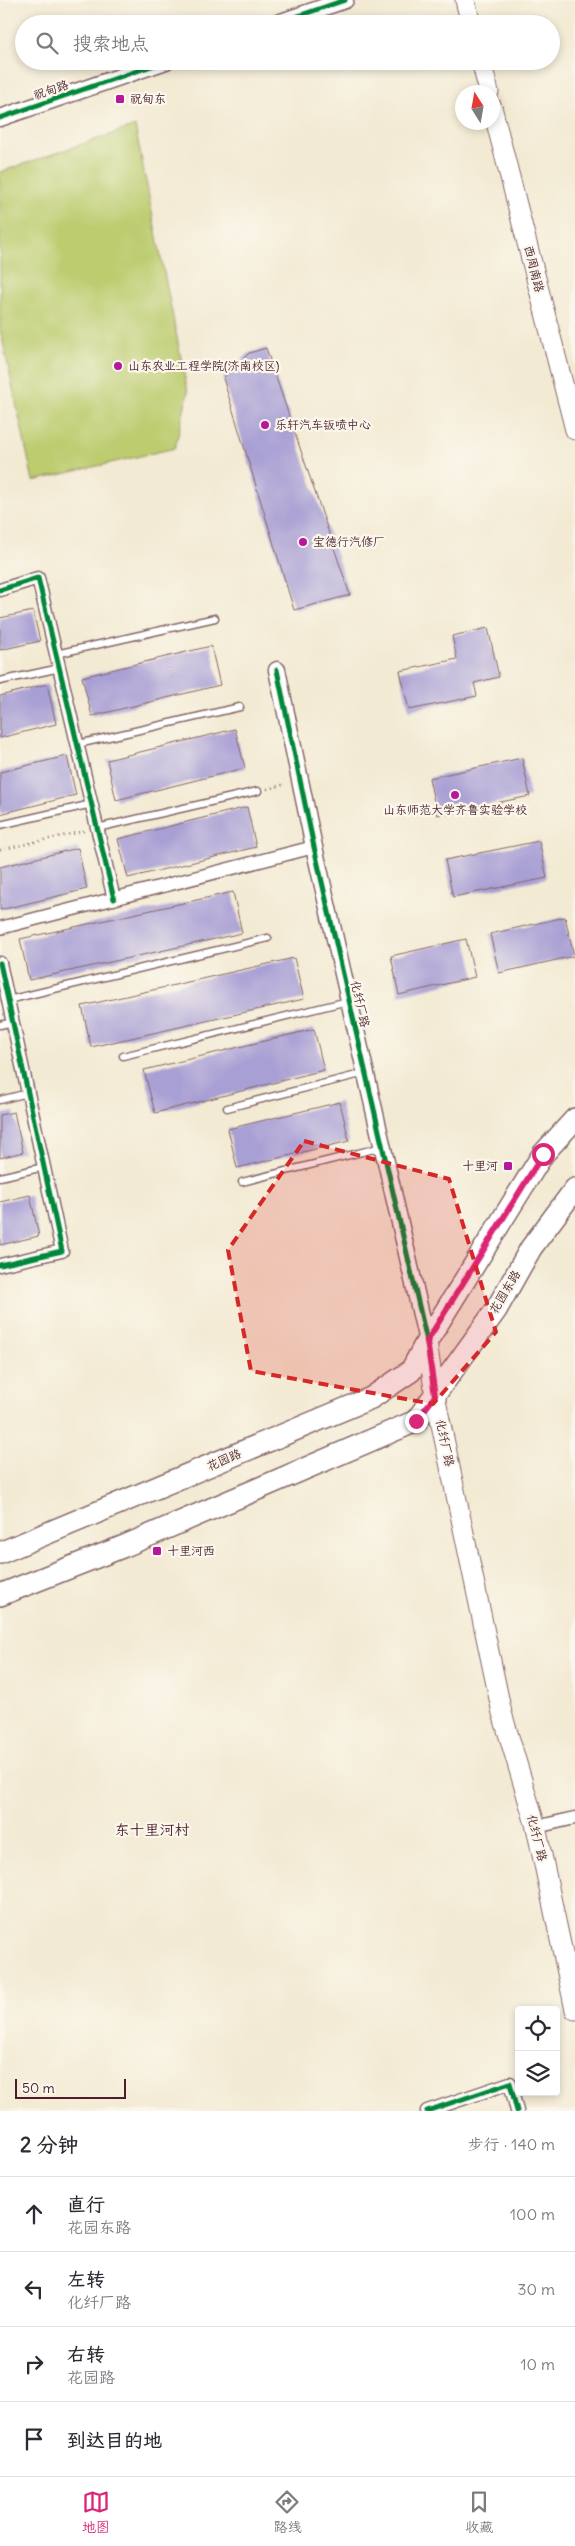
<!DOCTYPE html>
<html lang="zh">
<meta charset="utf-8">
<style>
:root{--surface:#fff;--page:#f7f7f7;--text:#2b2b33;--muted:#7c7c81;--line:#e1e1e2;--accent:#db2777}
body{margin:0;font-family:Delius,"LXGW WenKai TC",sans-serif;background:var(--page);color:var(--text)}
.controls{position:absolute;right:15px;bottom:15px;display:grid;overflow:hidden;border-radius:5px;box-shadow:0 2px 8px #0003}
.controls button{width:45px;height:45px;display:grid;place-items:center;padding:0;border:0;border-bottom:1px solid var(--line);background:var(--surface);color:var(--text);font:25px sans-serif}
.compass{position:absolute;left:455px;top:85px;width:45px;height:45px;border-radius:50%;background:var(--surface);box-shadow:0 2px 8px #0003;rotate:349deg}
.scale{position:absolute;left:15px;bottom:12px;width:111px;box-sizing:border-box;padding-left:5px;border:2px solid #4a1f2b;border-top:0;font-size:14px;line-height:18px;white-space:nowrap;color:#4a1f2b;-webkit-text-stroke:4px #fbf7ec;paint-order:stroke}
.stop{position:absolute;width:15px;height:15px;margin:-11px;border:4px solid #db2777;border-radius:50%;background:#fff}
.stop.end{background:#db2777;border-color:#fff;box-shadow:0 1px 5px #0008}
.list{margin:0;padding:0;list-style:none}
h2{display:flex;justify-content:space-between;align-items:center;height:65px;margin:0;padding:0 20px;font-size:21px}
h2 small{font-size:16px;font-weight:400;color:var(--muted)}
.list li{display:grid;grid-template-columns:32px 1fr auto;gap:15px;align-items:center;box-sizing:border-box;height:75px;padding:0 20px;border-top:1px solid var(--line)}
.list b{display:block;font-size:19px;white-space:nowrap}
.list p{margin:0;font-size:16px;white-space:nowrap;color:var(--muted)}
.list em{font-size:16px;font-style:normal;color:var(--muted)}
.icon{flex:none;width:28px;height:28px;fill:none;stroke:currentColor;stroke-width:2;stroke-linecap:round;stroke-linejoin:round}
.map{position:relative;flex:none;width:575px;height:2111px;overflow:hidden}
.search{position:absolute;background:var(--surface);box-shadow:0 2px 8px #0003;left:15px;right:15px;top:15px;height:55px;display:flex;align-items:center;gap:12px;box-sizing:border-box;padding:0 18px;border-radius:28px;color:var(--muted);font-size:19px}
.sheet{height:365px;background:var(--surface)}
nav{display:flex;justify-content:space-around;align-items:center;box-sizing:border-box;height:70px;border-top:1px solid var(--line);background:var(--surface);font-size:14px;color:var(--muted)}
nav a{display:grid;justify-items:center;gap:2px}
nav .on{color:var(--accent)}
.map>svg:first-child{display:block}
</style>
<div class="map">
<svg width="575" height="2111" viewBox="0 0 575 2111">
<rect width="100%" height="100%" fill="#fbf7ec"/>
<filter id="ink" filterUnits="userSpaceOnUse"><feTurbulence type="fractalNoise" baseFrequency=".02" numOctaves="2"/><feDisplacementMap in="SourceGraphic" scale="10" xChannelSelector="R" yChannelSelector="G"/><feConvolveMatrix kernelMatrix="1 2 1 2 8 2 1 2 1" color-interpolation-filters="sRGB"/></filter>
<filter id="wash" filterUnits="userSpaceOnUse"><feTurbulence type="fractalNoise" baseFrequency=".0096" numOctaves="4" result="noise"/><feDisplacementMap in="SourceGraphic" scale="20" xChannelSelector="R" yChannelSelector="G"/><feGaussianBlur stdDeviation="1.12" result="paint"/><feColorMatrix in="noise" values="0 0 0 0 0 0 0 0 0 0 0 0 0 0 0 0 0 1.4 0 .05"/><feComposite in="paint" operator="in"/></filter>
<g filter="url(#wash)">
<rect width="100%" height="100%" fill="#f3ead3"/>
<path fill="#bccc6e" stroke="#83764c" d="M 135,126 L 188,393 L 175,448 L 33,481 L 0,329 L 0,172 Z"/>
<g id="blocks">
<path fill="#a89fd4" d="M 266,348 L 350,595 L 294,610 L 223,378 L 249,353 Z
M 33,611 L 40,641 L 0,650 L 0,618 Z
M 488,628 L 499,677 L 474,683 L 477,696 L 409,710 L 400,671 L 457,659 L 452,636 Z
M 211,646 L 220,685 L 92,716 L 82,677 Z
M 47,684 L 56,724 L 0,738 L 0,696 Z
M 235,729 L 245,768 L 116,800 L 107,760 Z
M 67,756 L 76,795 L 0,814 L 0,772 Z
M 522,758 L 530,796 L 437,815 L 429,778 Z
M 247,807 L 256,847 L 128,878 L 118,839 Z
M 539,841 L 547,878 L 453,897 L 445,860 Z
M 78,848 L 87,889 L 0,910 L 0,867 Z
M 233,892 L 242,933 L 29,980 L 20,939 Z
M 565,917 L 574,956 L 499,973 L 490,934 Z
M 466,939 L 475,977 L 399,995 L 391,956 Z
M 294,958 L 304,999 L 91,1047 L 82,1006 Z
M 314,1029 L 324,1070 L 155,1113 L 144,1070 Z
M 340,1102 L 349,1141 L 237,1168 L 228,1129 Z
M 14,1112 L 23,1152 L 0,1158 L 0,1115 Z
M 30,1195 L 39,1236 L 0,1245 L 0,1202 Z"/>
</g>
</g>
<g filter="url(#ink)">
<use href="#blocks" fill-opacity="0" stroke="#856666" stroke-width="1"/>
<g fill="none" stroke-linecap="round" stroke-linejoin="round">
<defs>
<path id="service" d="M 56,654 L 215,618
M 0,681 L 60,668
M 78,744 L 240,707
M 0,825 L 92,804
M 97,828 L 258,791
M 8,1000 L 268,938
M 0,1025 L 13,1022
M 123,1056 L 348,1001
M 0,1100 L 28,1093
M 227,1108 L 365,1073
M 0,1177 L 44,1167
M 242,1182 L 382,1147"/>
<path id="minor" d="M 0,590 L 38,578 L 114,899
M 0,928 L 314,847
M 0,963 L 62,1251 L 0,1265
M 536,1827 L 575,1818
M 427,2111 L 510,2083 L 517,2111"/>
<path id="tertiary" d="M 275,24 L 345,0
M 0,118 L 166,61
M 277,670 L 314,847 L 427,1341"/>
<path id="secondary" d="M 465,0 L 471,24
M 481,61 L 489,92
M 492,107 L 575,430
M 427,1341 L 435,1396 L 502,1713 L 536,1827 L 575,2010"/>
<path id="primary" d="M 0,1553 L 371,1398 L 411,1371 L 427,1341 L 543,1154 L 575,1119
M 0,1595 L 127,1545 L 416,1421 L 496,1310 L 531,1248 L 575,1189"/>
</defs>
<use href="#service" stroke="#856666" stroke-width="9"/>
<use href="#minor" stroke="#856666" stroke-width="15"/>
<use href="#tertiary" stroke="#856666" stroke-width="19"/>
<use href="#secondary" stroke="#856666" stroke-width="21"/>
<use href="#primary" stroke="#856666" stroke-width="24"/>
<path stroke="#856666" stroke-width="2.5" stroke-dasharray="1 4" stroke-linecap="butt" d="M 267,789 L 286,784
M 0,850 L 84,831"/>
<use href="#service" stroke="#fff" stroke-width="6"/>
<use href="#minor" stroke="#fff" stroke-width="12"/>
<use href="#tertiary" stroke="#fff" stroke-width="16"/>
<use href="#secondary" stroke="#fff" stroke-width="19"/>
<use href="#primary" stroke="#fff" stroke-width="21"/>
<defs>
<path id="cycleway" d="M 275,24 L 345,0
M 0,118 L 166,61
M 0,590 L 38,578 L 114,899
M 277,670 L 314,847 L 427,1341
M 0,963 L 62,1251 L 0,1265
M 427,2111 L 510,2083 L 517,2111"/>
</defs>
<use href="#cycleway" stroke="#fbf7ec" stroke-width="8"/>
<use href="#cycleway" stroke="#00873e" stroke-width="5"/>
</g>
</g>
<g fill="none" stroke-linecap="round" stroke-linejoin="round" filter="url(#ink)">
<path stroke="#db2777" stroke-width="6" d="M 416,1421 L 435,1396 L 427,1341 L 543,1154"/>
</g>
<path fill="#d62828" fill-opacity="0.2" stroke="#d62828" stroke-width="4" stroke-dasharray="10 6" stroke-linejoin="round" d="M 304,1141 L 449,1179 L 496,1332 L 433,1404 L 251,1371 L 228,1250 Z"/>
<g fill="#b5179e" stroke="#fbf7ec" stroke-width="2">
<rect x="115" y="94" width="10" height="10" rx="2.5"/>
<circle cx="118" cy="366" r="5"/>
<circle cx="265" cy="425" r="5"/>
<circle cx="303" cy="542" r="5"/>
<circle cx="455" cy="795" r="5"/>
<rect x="503" y="1161" width="10" height="10" rx="2.5"/>
<rect x="152" y="1546" width="10" height="10" rx="2.5"/>
</g>
<g text-anchor="middle" stroke-width="4.5" stroke-linejoin="round" paint-order="stroke">
<g font-size="12" fill="#4a1f2b" stroke="#fbf7ec">
<text transform="translate(51 90) rotate(-19)" y="4">祝甸路</text>
<text transform="translate(534 269) rotate(76)" y="4">西周南路</text>
<text transform="translate(360 1004) rotate(77)" y="4">化纤厂路</text>
<text transform="translate(505 1292) rotate(-59)" y="4">花园东路</text>
<text transform="translate(445 1443) rotate(78)" y="4">化纤厂路</text>
<text transform="translate(224 1460) rotate(-23)" y="4">花园路</text>
<text transform="translate(537 1838) rotate(76)" y="4">化纤厂路</text>
</g>
<g font-size="12" fill="#4a1f2b" stroke="#fbf7ec" text-anchor="start">
<text x="130" y="103">祝甸东</text>
<text x="128" y="370">山东农业工程学院(济南校区)</text>
<text x="275" y="429">乐轩汽车钣喷中心</text>
<text x="313" y="546">宝德行汽修厂</text>
<text x="455" y="814" text-anchor="middle">山东师范大学齐鲁实验学校</text>
<text x="498" y="1170" text-anchor="end">十里河</text>
<text x="167" y="1555">十里河西</text>
</g>
<g font-size="15" fill="#4a1f2b" stroke="#fbf7ec">
<text x="152" y="1835">东十里河村</text>
</g>
</g>
</svg>
<div class="controls">
<button><svg class="icon" aria-label="locate" viewBox="0 0 24 24"><circle cx="12" cy="12" r="6"/><path d="M12 2v4M12 18v4M2 12h4M18 12h4"/></svg></button>
<button><svg class="icon" aria-label="layers" viewBox="0 0 24 24"><path d="M12 4l9 5-9 5-9-5zM3 14l9 5 9-5"/></svg></button>
</div>
<svg class="compass" viewBox="-18 -18 36 36"><path d="M0-13l5 13h-10z" fill="#e53935"/><path d="M0 13l5-13h-10z" fill="#7c7c81"/></svg>
<div class="scale">50 m</div>
<div class="stop" style="left:543px;top:1154px"></div>
<div class="stop end" style="left:416px;top:1421px"></div>
<div class="search"><svg class="icon" aria-label="search" viewBox="0 0 24 24"><circle cx="10" cy="10" r="6"/><path d="M15 15l6 6"/></svg>搜索地点</div>
</div>
<section class="sheet">
<h2>2 分钟<small>步行 · 140 m</small></h2>
<ul class="list">
<li><svg class="icon" aria-label="ahead" viewBox="0 0 24 24"><path d="M12 20V5M6 11l6-6 6 6"/></svg><div><b>直行</b><p>花园东路</p></div><em>100 m</em></li>
<li><svg class="icon" aria-label="left" viewBox="0 0 24 24"><path d="M17 20v-9H6M10 6l-5 5 5 5"/></svg><div><b>左转</b><p>化纤厂路</p></div><em>30 m</em></li>
<li><svg class="icon" aria-label="right" viewBox="0 0 24 24"><path d="M7 20v-9h11M14 6l5 5-5 5"/></svg><div><b>右转</b><p>花园路</p></div><em>10 m</em></li>
<li><svg class="icon" aria-label="arrive" viewBox="0 0 24 24"><path d="M6 21V4h12l-3 4 3 4H6"/></svg><div><b>到达目的地</b></div></li>
</ul>
</section>
<nav>
<a class="on"><svg class="icon" aria-label="map" viewBox="0 0 24 24"><path d="M3 6l6-2 6 2 6-2v14l-6 2-6-2-6 2zM9 4v14M15 6v14"/></svg>地图</a>
<a><svg class="icon" aria-label="directions" viewBox="0 0 24 24"><path d="M12 3l9 9-9 9-9-9zM9 14v-3h6M13 9l2 2-2 2"/></svg>路线</a>
<a><svg class="icon" aria-label="saved" viewBox="0 0 24 24"><path d="M7 4h10v16l-5-4-5 4z"/></svg>收藏</a>
</nav>
